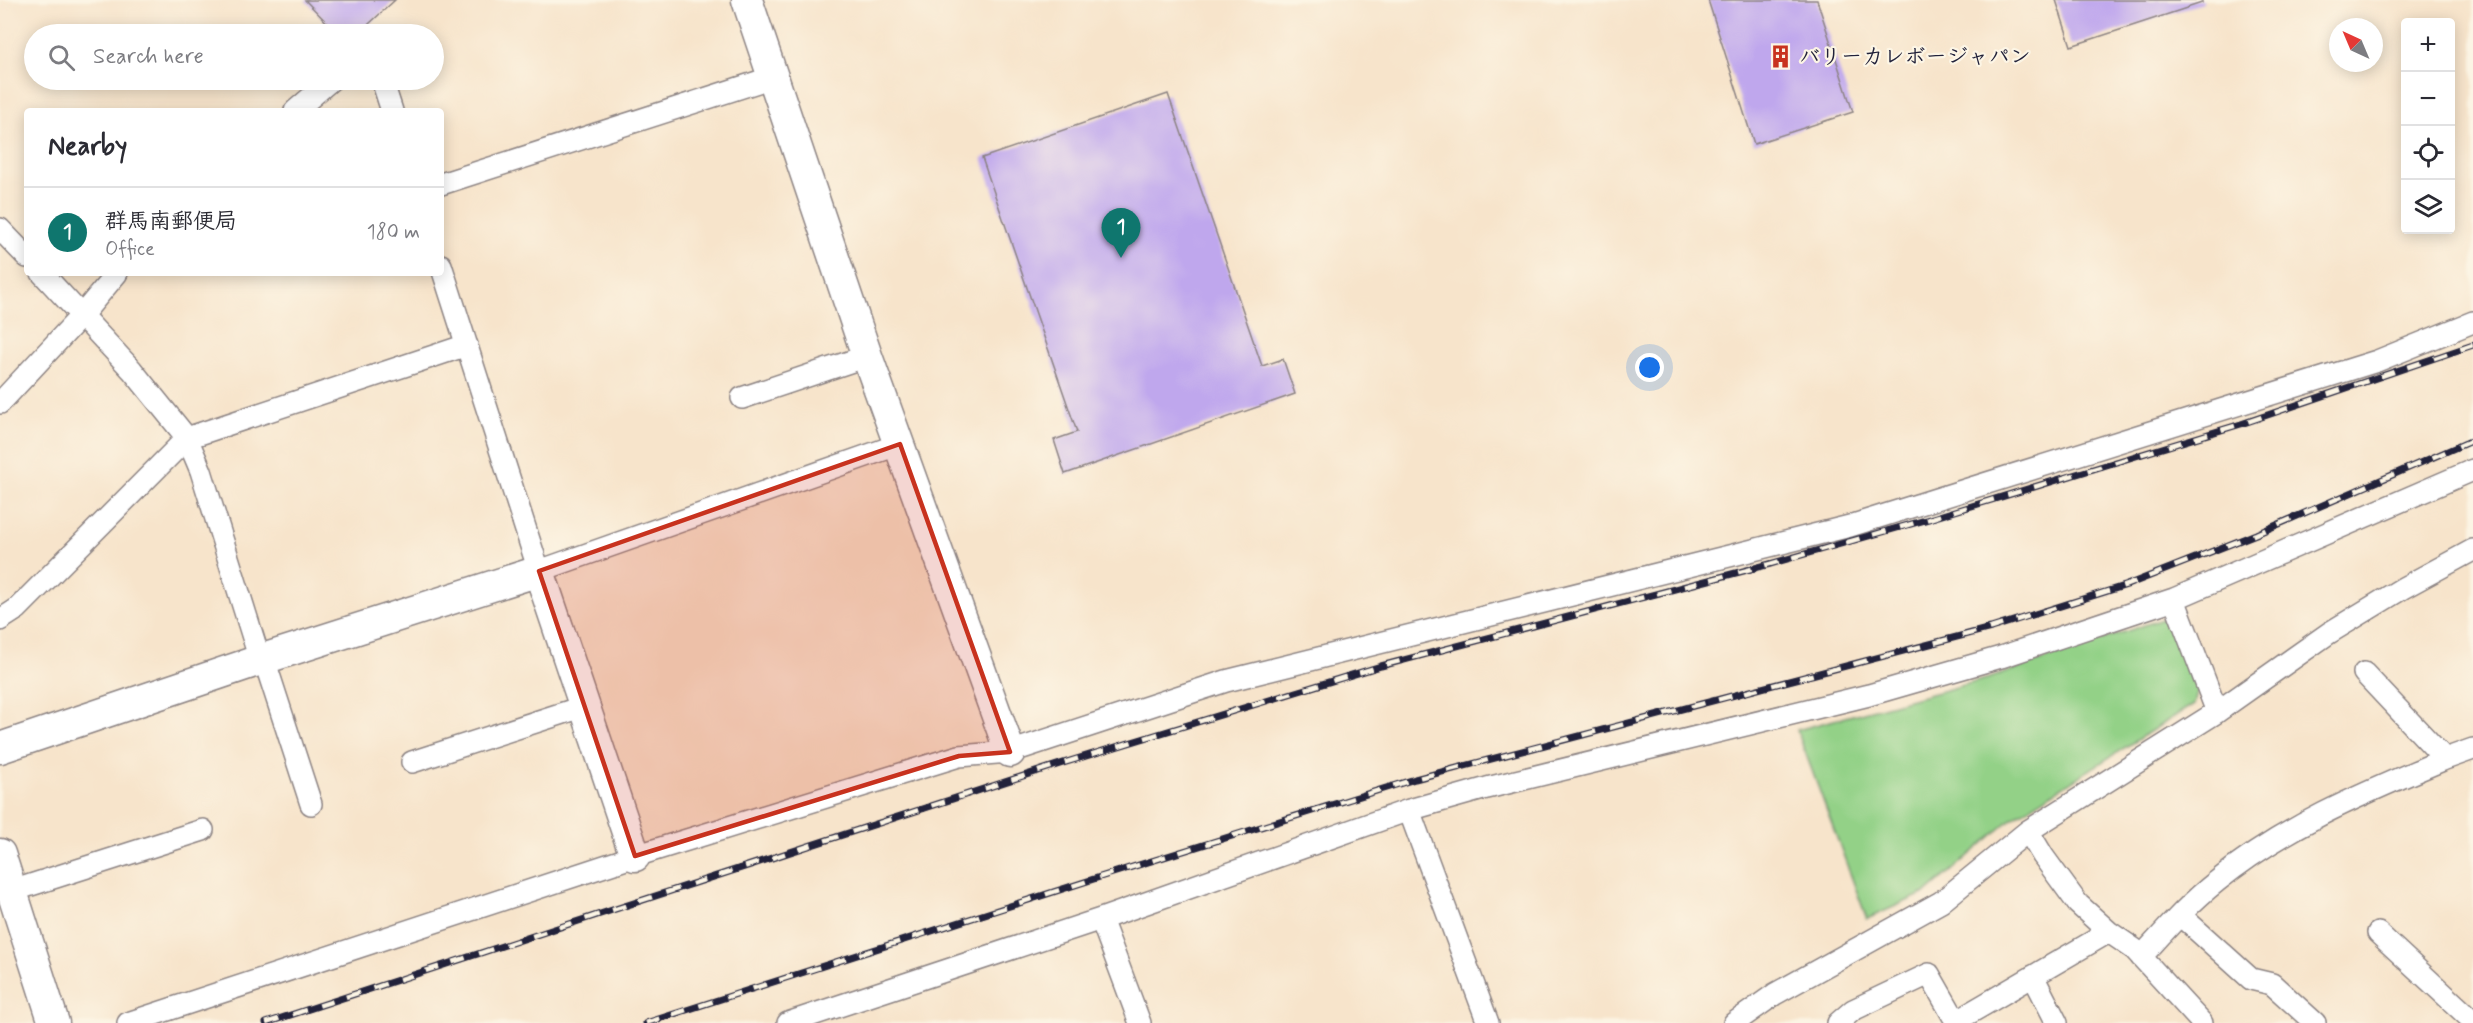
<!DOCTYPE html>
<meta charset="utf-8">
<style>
:root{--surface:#fff;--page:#f7f7f7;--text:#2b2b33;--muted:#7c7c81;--line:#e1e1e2;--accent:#0f766e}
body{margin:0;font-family:Mynerve,"Klee One",sans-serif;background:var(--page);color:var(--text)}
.controls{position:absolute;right:18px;top:18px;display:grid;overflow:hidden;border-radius:6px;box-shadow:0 3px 15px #0003}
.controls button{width:54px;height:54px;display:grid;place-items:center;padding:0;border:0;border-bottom:2px solid var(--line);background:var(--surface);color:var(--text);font:30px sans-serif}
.compass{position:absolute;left:2329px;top:18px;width:54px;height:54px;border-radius:50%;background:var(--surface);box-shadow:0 3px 15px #0003;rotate:316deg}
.you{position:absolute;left:1650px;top:368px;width:21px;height:21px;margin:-15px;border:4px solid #fff;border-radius:50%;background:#1a73e8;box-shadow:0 0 0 9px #1a73e833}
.badge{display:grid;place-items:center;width:39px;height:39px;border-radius:50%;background:var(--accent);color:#fff;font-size:20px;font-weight:700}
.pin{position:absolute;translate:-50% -50px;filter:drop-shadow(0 2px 3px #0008)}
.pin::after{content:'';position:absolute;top:32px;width:21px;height:18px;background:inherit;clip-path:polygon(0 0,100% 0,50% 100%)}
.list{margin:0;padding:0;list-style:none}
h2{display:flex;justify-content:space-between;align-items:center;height:78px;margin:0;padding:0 24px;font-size:26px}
h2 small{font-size:20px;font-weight:400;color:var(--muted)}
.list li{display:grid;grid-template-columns:39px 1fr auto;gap:18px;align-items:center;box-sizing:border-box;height:90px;padding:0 24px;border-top:2px solid var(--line)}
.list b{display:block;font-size:22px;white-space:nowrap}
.list p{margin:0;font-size:20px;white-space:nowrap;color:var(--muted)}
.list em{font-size:20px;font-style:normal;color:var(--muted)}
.icon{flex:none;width:33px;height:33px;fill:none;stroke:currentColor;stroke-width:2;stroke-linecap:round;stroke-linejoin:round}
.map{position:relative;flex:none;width:2473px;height:1023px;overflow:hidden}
.search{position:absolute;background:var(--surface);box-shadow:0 3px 15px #0003;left:24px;top:24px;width:420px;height:66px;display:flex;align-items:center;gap:15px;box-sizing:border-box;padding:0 21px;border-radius:33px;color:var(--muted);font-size:22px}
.panel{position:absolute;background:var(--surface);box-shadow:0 3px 15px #0003;left:24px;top:108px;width:420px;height:168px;border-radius:6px}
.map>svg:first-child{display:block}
</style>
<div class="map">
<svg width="2473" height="1023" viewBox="0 0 2473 1023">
<rect width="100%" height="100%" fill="#fcf5e5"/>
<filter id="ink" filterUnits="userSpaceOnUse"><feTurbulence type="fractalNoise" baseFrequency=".0167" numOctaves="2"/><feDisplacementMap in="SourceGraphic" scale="12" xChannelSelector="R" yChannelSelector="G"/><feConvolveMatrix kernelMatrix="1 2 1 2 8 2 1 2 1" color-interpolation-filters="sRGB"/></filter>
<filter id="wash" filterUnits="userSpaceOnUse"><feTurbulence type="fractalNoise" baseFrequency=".008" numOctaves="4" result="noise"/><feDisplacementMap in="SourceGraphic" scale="24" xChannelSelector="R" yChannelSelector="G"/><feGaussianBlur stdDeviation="1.35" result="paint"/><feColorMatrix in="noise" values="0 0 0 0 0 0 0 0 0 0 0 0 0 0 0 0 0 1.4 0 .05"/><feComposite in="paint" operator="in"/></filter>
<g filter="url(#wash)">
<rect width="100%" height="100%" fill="#f7e4cb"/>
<path fill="#93d187" stroke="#5a7a61" stroke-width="1.5" d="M 2162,619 L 2173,625 L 2198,689 L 2194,704 L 2010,820 L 1927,892 L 1867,919 L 1797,730 L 1990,678 Z"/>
<g id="blocks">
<path fill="#bfa7ed" d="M 305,0 L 395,0 L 358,34 L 338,34 Z
M 1708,0 L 1817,0 L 1853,112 L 1754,144 Z
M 2056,0 L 2202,0 L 2202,3 L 2071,46 Z
M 1168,94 L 1262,366 L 1283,359 L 1295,394 L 1065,474 L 1054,440 L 1077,432 L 982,158 Z"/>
</g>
</g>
<g filter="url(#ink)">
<use href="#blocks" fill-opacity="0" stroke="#8c8383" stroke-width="1.5"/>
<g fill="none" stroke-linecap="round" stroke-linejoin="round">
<defs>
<path id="street" d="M 382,80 L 392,111
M 295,111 L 331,80
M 441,184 L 773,77
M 0,229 L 27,257
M 441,265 L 539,571 L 900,444
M 42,273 L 132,370 L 187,438 L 201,471 L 260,660
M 742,398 L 867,356
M 0,403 L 82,315 L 117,273
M 2174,599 L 2217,712
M 0,620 L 17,609 L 187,438 L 467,345
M 264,659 L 311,804
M 2364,673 L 2445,759 L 2473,749
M 412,762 L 585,706
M 1409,810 L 1488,1023
M 2028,831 L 2043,856 L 2078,904 L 2109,932 L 2134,949 L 2202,1023
M 12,891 L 203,830
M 2180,915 L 2251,979 L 2272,984 L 2315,1023
M 1101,919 L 1140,1023
M 2378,933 L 2473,1021
M 2141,957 C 2165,931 2188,904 2216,882 C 2284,826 2364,793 2445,759
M 2033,976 L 2057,1023
M 128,1023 L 635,856 L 959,756 L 1010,752 L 1226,681 L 1850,526 L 2377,361 L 2473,322
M 788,1023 L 1101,919 L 1409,810 L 1487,788 L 1869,695 L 2001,657 L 2174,599 L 2473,470
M 1734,1023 L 1775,994 L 1941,902 L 2028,831 L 2217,712 L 2329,633 L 2403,588 L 2473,550
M 1838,1023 L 1853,1010 L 1929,974 L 1953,1016 L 1963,1017 L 2109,932"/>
<path id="secondary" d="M 747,0 L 867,356 L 1010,752
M 0,748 L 260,660 L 539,571 L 635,856
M 0,854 L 54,1023"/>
</defs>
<use href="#street" stroke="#8c8383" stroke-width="24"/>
<use href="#secondary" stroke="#8c8383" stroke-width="33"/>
<use href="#street" stroke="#fff" stroke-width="21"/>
<use href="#secondary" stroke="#fff" stroke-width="30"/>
<defs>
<path id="rail" d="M 266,1023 L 1060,764 L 1381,666 L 1770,564 L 1929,519 L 2241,424 L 2473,345
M 646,1023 L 1100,877 L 1415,779 L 1991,628 L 2127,585 L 2256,534 L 2473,440"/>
</defs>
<use href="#rail" stroke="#22223b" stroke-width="7"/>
<use href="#rail" stroke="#fcf5e5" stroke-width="4.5" stroke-dasharray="14" stroke-linecap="butt"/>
</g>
</g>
<path fill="#c8321e" fill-opacity="0.2" stroke="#c8321e" stroke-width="4.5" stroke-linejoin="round" d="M 900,444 L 1010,752 L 959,756 L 635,856 L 539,571 Z"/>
<defs>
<symbol id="building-bare" viewBox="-9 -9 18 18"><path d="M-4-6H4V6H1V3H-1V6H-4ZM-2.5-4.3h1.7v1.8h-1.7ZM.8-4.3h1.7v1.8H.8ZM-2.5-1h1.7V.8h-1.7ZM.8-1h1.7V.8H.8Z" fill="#c8321e" stroke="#fcf5e5" stroke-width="2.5" paint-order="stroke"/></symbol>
</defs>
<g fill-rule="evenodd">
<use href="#building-bare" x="1764" y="40" width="33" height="33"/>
</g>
<g text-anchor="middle" stroke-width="4.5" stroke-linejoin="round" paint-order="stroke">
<g font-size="21" font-weight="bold" fill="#22223b" stroke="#fcf5e5" text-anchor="start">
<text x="1799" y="63">バリーカレボージャパン</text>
</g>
</g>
</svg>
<div class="controls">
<button>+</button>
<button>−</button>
<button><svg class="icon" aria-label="locate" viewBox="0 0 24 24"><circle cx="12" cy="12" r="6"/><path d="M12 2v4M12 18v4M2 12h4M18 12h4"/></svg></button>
<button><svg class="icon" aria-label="layers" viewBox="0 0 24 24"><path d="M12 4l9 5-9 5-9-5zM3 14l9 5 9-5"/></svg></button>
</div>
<svg class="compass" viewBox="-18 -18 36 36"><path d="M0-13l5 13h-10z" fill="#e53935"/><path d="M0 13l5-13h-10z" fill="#7c7c81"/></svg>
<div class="you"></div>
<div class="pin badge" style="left:1121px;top:258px">1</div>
<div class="search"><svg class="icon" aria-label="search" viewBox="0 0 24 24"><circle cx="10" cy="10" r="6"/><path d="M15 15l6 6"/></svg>Search here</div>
<section class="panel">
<h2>Nearby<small></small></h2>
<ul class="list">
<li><span class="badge">1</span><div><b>群馬南郵便局</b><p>Office</p></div><em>180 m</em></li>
</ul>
</section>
</div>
